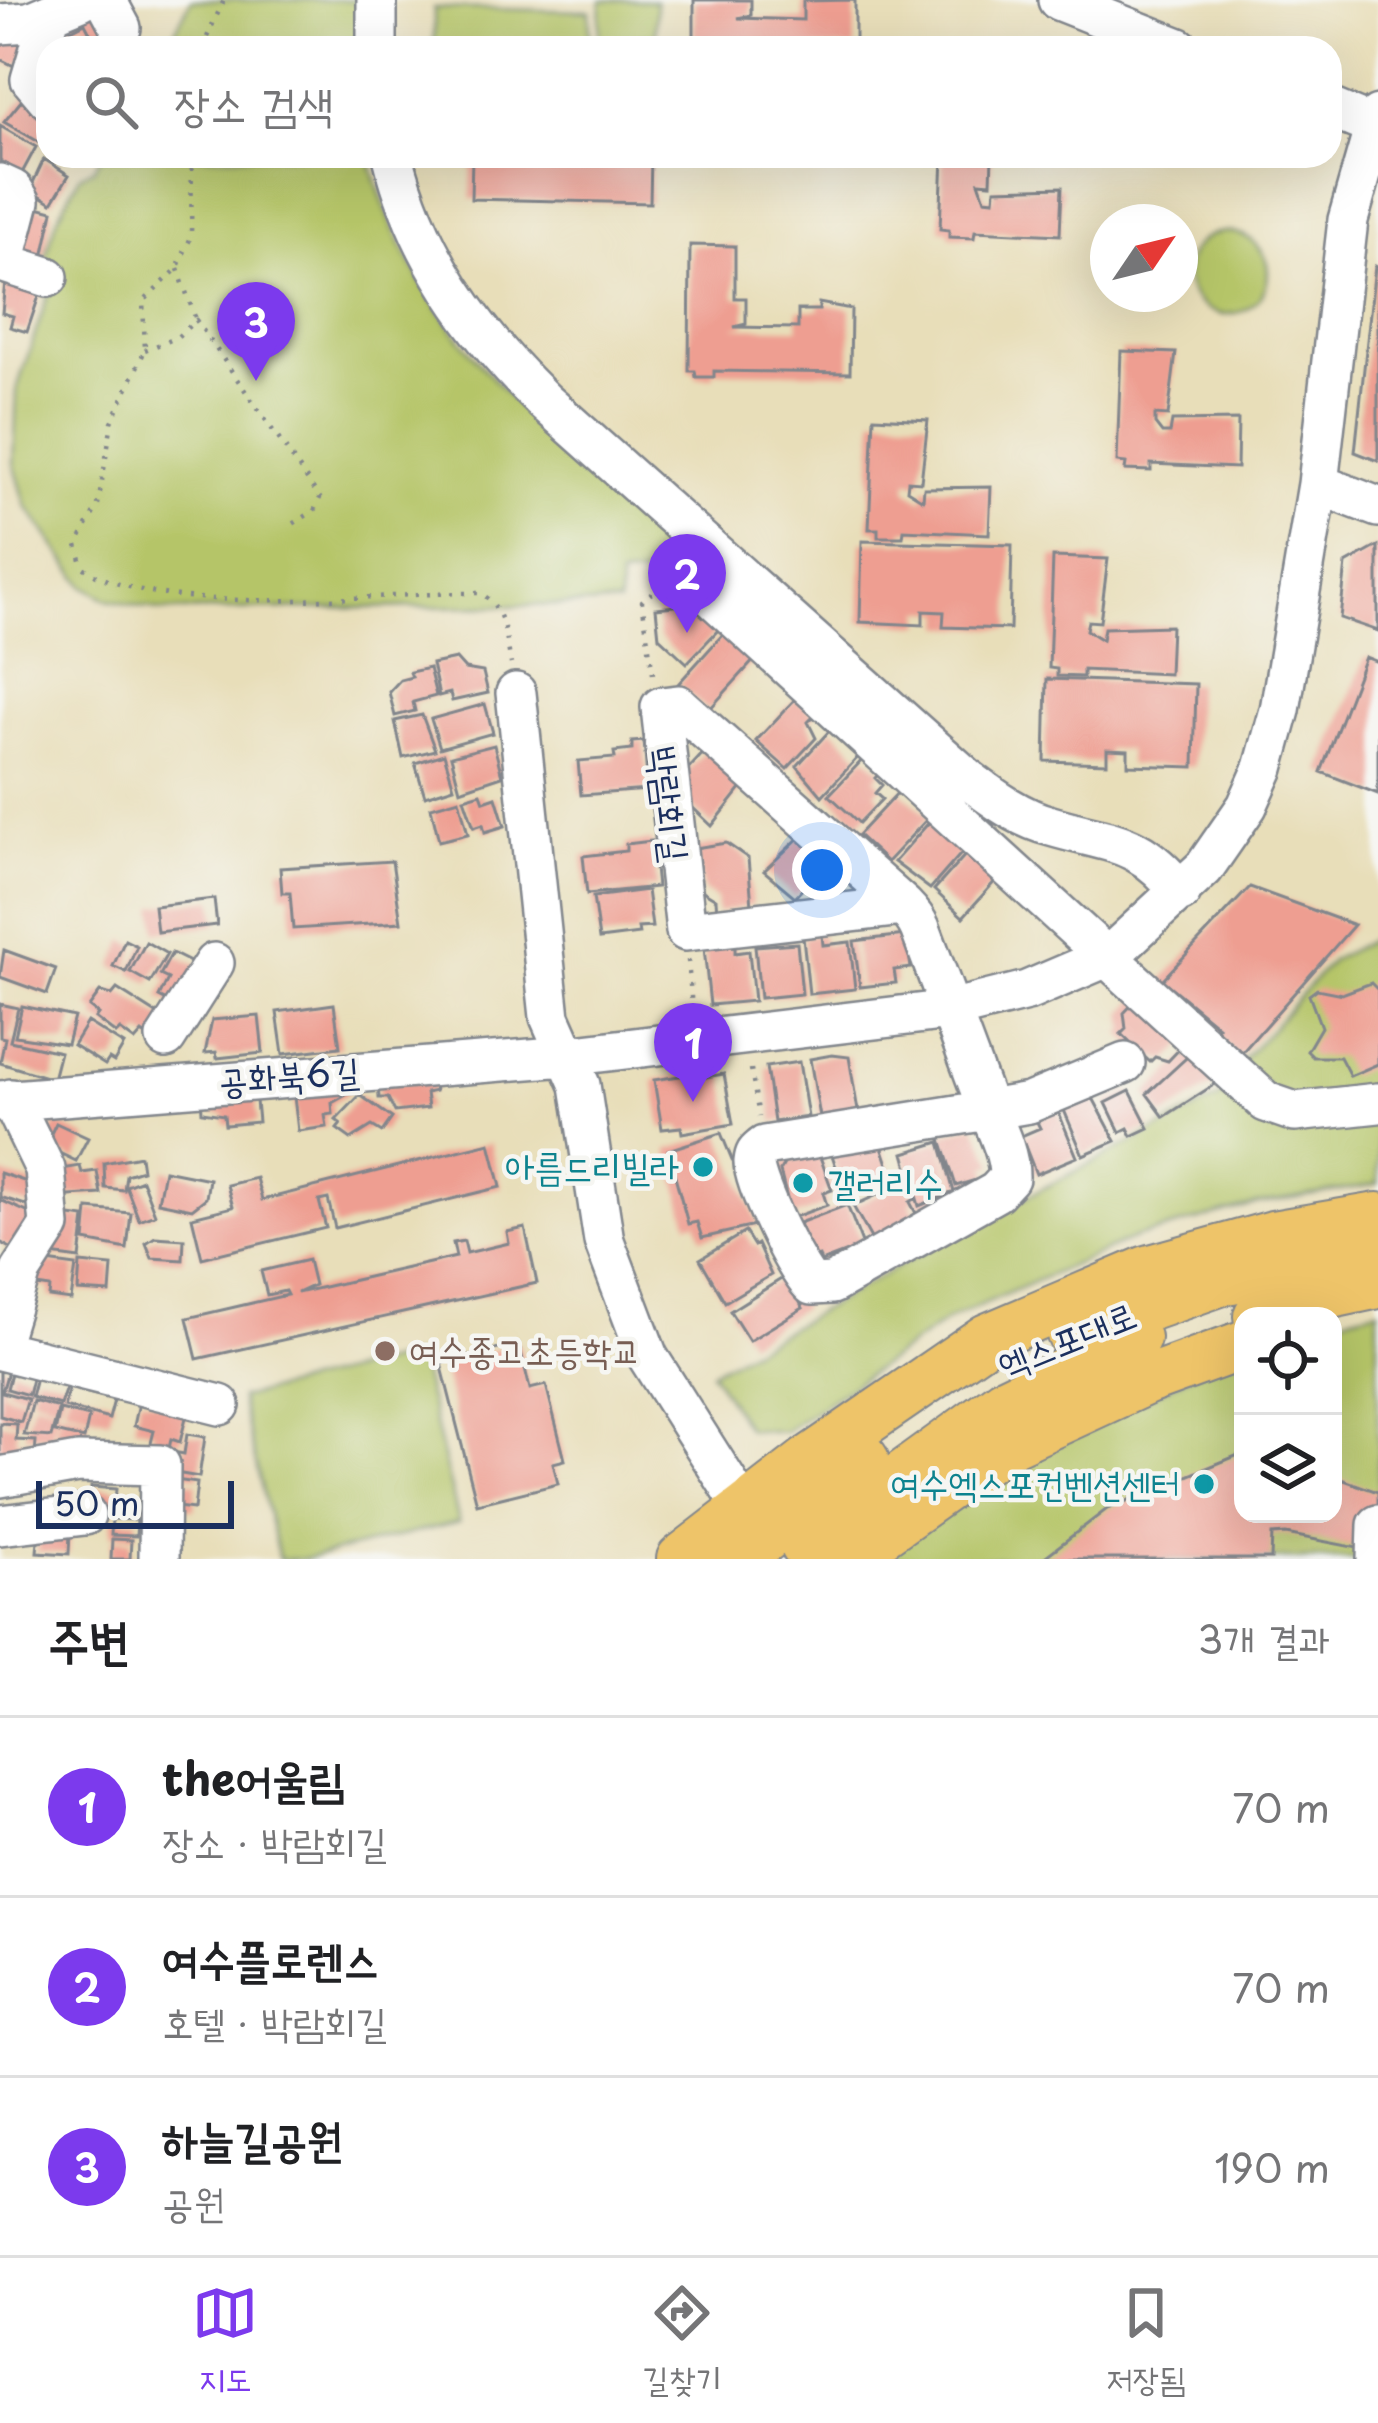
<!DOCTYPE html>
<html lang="ko">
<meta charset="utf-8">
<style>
:root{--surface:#fff;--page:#f2f2f2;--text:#202124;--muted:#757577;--line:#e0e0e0;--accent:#7c3aed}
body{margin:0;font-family:"Playpen Sans","Poor Story",sans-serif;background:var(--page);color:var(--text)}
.controls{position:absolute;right:36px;bottom:36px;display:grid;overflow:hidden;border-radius:24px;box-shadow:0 12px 48px #0002}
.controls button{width:108px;height:108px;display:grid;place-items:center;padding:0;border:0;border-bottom:3px solid var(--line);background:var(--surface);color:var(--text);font:60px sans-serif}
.compass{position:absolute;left:1090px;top:204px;width:108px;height:108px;border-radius:50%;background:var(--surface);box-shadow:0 12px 48px #0002;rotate:55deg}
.scale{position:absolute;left:36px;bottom:30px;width:198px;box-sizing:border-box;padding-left:12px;border:6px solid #1b2f5e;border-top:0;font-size:33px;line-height:42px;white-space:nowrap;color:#1b2f5e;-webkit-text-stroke:9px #f6f6f2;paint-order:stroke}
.you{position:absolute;left:822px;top:870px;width:42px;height:42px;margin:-30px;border:9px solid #fff;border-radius:50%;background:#1a73e8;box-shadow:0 0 0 18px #1a73e833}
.badge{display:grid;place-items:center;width:78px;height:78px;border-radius:50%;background:var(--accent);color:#fff;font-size:39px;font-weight:700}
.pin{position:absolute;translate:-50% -99px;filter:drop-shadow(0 3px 6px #0008)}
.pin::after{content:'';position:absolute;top:63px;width:42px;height:36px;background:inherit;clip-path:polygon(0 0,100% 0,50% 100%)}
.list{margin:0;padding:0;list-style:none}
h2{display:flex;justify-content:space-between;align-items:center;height:156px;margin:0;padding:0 48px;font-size:51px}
h2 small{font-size:39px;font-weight:400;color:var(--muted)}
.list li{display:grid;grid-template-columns:78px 1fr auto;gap:36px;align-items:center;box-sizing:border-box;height:180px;padding:0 48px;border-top:3px solid var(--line)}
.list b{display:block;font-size:45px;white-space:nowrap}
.list p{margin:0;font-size:39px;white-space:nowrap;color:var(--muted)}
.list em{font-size:39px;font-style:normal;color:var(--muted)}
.icon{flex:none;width:66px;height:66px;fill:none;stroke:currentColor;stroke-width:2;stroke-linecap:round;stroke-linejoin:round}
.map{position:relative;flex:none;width:1378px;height:1559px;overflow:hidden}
.search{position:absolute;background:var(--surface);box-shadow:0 12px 48px #0002;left:36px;right:36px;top:36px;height:132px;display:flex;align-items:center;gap:30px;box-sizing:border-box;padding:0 42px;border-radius:36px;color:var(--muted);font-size:45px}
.sheet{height:696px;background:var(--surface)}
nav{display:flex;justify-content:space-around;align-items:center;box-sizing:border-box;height:168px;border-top:3px solid var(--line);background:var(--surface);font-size:33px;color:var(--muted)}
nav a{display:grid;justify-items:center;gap:6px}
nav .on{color:var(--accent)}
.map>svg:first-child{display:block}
</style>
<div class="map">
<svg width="1378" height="1559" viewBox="0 0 1378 1559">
<rect width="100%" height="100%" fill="#f6f6f2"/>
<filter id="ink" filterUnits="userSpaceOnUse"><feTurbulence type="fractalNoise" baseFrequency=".00833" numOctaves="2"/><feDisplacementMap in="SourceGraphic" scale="24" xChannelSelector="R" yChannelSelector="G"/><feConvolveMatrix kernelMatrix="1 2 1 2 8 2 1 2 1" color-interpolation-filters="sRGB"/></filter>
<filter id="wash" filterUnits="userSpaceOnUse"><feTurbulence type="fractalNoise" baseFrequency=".004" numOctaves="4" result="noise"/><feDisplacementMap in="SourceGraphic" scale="48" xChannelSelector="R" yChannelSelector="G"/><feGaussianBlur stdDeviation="2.7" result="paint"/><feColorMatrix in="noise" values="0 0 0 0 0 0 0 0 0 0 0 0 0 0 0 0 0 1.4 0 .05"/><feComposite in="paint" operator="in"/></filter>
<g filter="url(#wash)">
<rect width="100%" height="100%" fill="#e8deb9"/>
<path fill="#b5c567" stroke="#687a62" stroke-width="3" d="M 191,0 L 361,0 L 358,48 L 166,48 Z
M 601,0 L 656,1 L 655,48 L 599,48 Z
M 434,8 L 590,11 L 590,48 L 434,48 Z
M 101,156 L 369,156 C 415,340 568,455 704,575 L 620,577 L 619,604 L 162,611 L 108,600 L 84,586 L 27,507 L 14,464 L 17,389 L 48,295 L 46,256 L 57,219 L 80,175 L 94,168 Z
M1186 273a41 41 0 1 1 82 0a41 41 0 1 1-82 0Z
M 1378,936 L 1378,1184 L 1258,1204 L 1137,1237 L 949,1319 L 784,1432 L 747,1429 L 711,1372 L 977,1222 L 1219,1098 L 1232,1072 L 1332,960 Z
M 1378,1309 L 1378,1559 L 873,1559 L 950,1500 L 1243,1348 L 1243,1514 L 1333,1514 L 1333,1320 Z
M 418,1355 L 459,1522 L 306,1559 L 279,1559 L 240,1398 Z"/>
<g id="blocks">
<path fill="#ee9e91" d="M 90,0 L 121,36 L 98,48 L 85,23 L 71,30 L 63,15 Z
M 694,0 L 751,0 L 751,15 L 738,18 L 803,20 L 803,1 L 855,0 L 855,48 L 694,48 Z
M 17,27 L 32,54 L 14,66 L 0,59 L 0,41 Z
M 26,95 L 48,108 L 48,125 L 39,142 L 4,122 Z
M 0,126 L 36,147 L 22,173 L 0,161 Z
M 472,156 L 598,161 L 598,156 L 651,156 L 650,203 L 471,199 Z
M 943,156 L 992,156 L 991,183 L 979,182 L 985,199 L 994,200 L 995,189 L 1062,187 L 1060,235 L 975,231 L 974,238 L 949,237 L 949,230 L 940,229 Z
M 44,159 L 69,175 L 52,203 L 30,189 Z
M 30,205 L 53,211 L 41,267 L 12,260 Z
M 690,245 L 735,246 L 735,298 L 746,298 L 746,324 L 734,327 L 798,328 L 798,310 L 819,310 L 819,303 L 851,309 L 850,373 L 714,371 L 714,377 L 696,377 L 695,371 L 689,371 Z
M 1375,266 L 1378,267 L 1378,461 L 1355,452 Z
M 6,271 L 44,281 L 27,332 L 10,327 L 13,316 L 2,313 Z
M 1121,351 L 1176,353 L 1168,416 L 1155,415 L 1155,424 L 1162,433 L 1170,433 L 1172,421 L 1238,420 L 1237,468 L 1151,464 L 1151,471 L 1125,470 L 1126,463 L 1117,462 Z
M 874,417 L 928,420 L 921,482 L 908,481 L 907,490 L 923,500 L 924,488 L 991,487 L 989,534 L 904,530 L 903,537 L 878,537 L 878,529 L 869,529 Z
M 862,541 L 1012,545 L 1010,629 L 943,627 L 944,612 L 923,611 L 923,625 L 860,622 Z
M 1378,546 L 1378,631 L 1340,618 L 1346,564 Z
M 1053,557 L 1108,559 L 1100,622 L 1088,621 L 1086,630 L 1102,640 L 1104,628 L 1171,626 L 1169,674 L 1083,670 L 1083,677 L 1057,676 L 1057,669 L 1049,668 Z
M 693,604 L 720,628 L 687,663 L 659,637 L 656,608 Z
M 725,632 L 755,659 L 708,711 L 678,684 Z
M 1365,657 L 1378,662 L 1378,794 L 1321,772 Z
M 456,659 L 465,669 L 483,672 L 488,693 L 452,701 L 450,693 L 439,696 L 432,664 Z
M 429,668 L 436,696 L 413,702 L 415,711 L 395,716 L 389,692 L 400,680 L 412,677 L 410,672 Z
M 1047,679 L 1196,684 L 1194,767 L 1128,765 L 1128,750 L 1107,749 L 1107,763 L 1045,761 Z
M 796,698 L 815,715 L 808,722 L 816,738 L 787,769 L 756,741 Z
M 485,704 L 493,733 L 440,748 L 431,719 Z
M 422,715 L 435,750 L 403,758 L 395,721 Z
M 832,728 L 860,755 L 822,796 L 797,766 Z
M 644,741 L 648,790 L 581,795 L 578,761 L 615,758 L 614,752 L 632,750 L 632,742 Z
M 494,745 L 502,776 L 460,790 L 451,756 Z
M 708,748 L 745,784 L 712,826 L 689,804 L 683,775 Z
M 444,754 L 454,787 L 425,796 L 415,763 Z
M 866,756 L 882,771 L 875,778 L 882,785 L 875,793 L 882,799 L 859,823 L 829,795 Z
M 900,790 L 929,817 L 887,862 L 858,835 Z
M 481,793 L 484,801 L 496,797 L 505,826 L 485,832 L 483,824 L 474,827 L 464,798 Z
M 459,799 L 468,834 L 439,841 L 431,807 Z
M 933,818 L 966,848 L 930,889 L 894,862 Z
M 803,834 L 841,866 L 818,893 L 807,884 L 795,897 L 764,871 Z
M 652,841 L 657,887 L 587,894 L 583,856 L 626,851 L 626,844 Z
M 726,843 L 748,858 L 752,905 L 717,913 L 716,899 L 703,891 L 695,848 Z
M 968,852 L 997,879 L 963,917 L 934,890 Z
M 392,861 L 401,922 L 293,929 L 290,893 L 282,893 L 280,868 Z
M 1250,887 L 1354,925 L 1238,1057 L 1213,1031 L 1218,1026 L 1162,980 Z
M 647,890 L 652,927 L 638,928 L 639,934 L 599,939 L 593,897 Z
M 214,899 L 217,925 L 157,932 L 154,906 Z
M 822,935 L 823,945 L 850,942 L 855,989 L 809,994 L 803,937 Z
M 906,935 L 911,968 L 894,970 L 896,983 L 860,987 L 854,941 Z
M 125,940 L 137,946 L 126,972 L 113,966 Z
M 146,942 L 167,954 L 150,983 L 130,972 Z
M 797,943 L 802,994 L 760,998 L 755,946 Z
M 735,946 L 735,953 L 749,951 L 754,1001 L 710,1005 L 704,948 Z
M 4,950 L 56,969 L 47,994 L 0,977 Z
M 172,953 L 200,967 L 179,1007 L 159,997 L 168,979 L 160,975 Z
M 1371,983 L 1378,990 L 1378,1064 L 1350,1076 L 1340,1057 L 1313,1057 L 1307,1051 L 1321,1027 L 1309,995 L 1317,989 L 1342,994 Z
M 117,989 L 169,1022 L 154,1042 L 142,1033 L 135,1041 L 120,1030 L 116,1034 L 95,1018 L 98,1014 L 89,1007 L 100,992 L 112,995 Z
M 1140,996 L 1187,1041 L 1168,1061 L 1155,1057 L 1150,1062 L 1121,1034 L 1126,1029 L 1124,1013 Z
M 0,1004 L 18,1008 L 10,1041 L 60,1052 L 53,1079 L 0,1063 L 5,1038 L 0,1037 Z
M 334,1004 L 340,1047 L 283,1054 L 277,1012 Z
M 22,1006 L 74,1017 L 67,1044 L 15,1036 Z
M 259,1016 L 263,1053 L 217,1058 L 216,1052 L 205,1053 L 212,1020 Z
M 87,1022 L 124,1045 L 114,1062 L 109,1059 L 105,1065 L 73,1045 Z
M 1196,1049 L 1223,1079 L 1164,1117 L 1147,1094 Z
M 832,1055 L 849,1057 L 858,1111 L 820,1117 L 810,1059 Z
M 799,1062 L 808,1117 L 774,1122 L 766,1067 Z
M 705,1072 L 706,1077 L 724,1074 L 733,1124 L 682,1133 L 681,1127 L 662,1129 L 654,1080 Z
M 433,1079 L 435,1091 L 426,1093 L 428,1108 L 395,1112 L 388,1098 L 379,1098 L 378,1084 Z
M 346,1081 L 348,1094 L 332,1103 L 333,1114 L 325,1115 L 327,1127 L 298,1131 L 293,1088 Z
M 255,1090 L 258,1122 L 225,1125 L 224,1115 L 202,1112 L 201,1095 Z
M 1130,1091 L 1149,1128 L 1132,1136 L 1128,1128 L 1120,1132 L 1106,1103 Z
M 360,1095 L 392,1118 L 382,1132 L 372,1126 L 351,1139 L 337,1129 L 341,1124 L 336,1120 Z
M 1093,1098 L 1116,1141 L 1083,1155 L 1064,1110 Z
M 1058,1111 L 1077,1157 L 1036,1174 L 1021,1136 L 1040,1128 L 1036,1120 Z
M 56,1123 L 88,1138 L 76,1161 L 45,1146 Z
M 975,1124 L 994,1164 L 987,1166 L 989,1176 L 956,1186 L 940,1136 Z
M 721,1133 L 759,1225 L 702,1238 L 697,1222 L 688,1224 L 668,1150 Z
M 879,1137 L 893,1179 L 845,1194 L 831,1152 Z
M 940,1142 L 954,1192 L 919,1206 L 904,1153 Z
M 490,1143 L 501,1187 L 335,1228 L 328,1199 L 319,1201 L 326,1228 L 202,1258 L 192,1217 L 233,1207 L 227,1185 L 256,1178 L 262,1200 Z
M 819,1154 L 832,1190 L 823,1193 L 827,1205 L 792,1218 L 780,1171 L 785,1162 Z
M 140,1156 L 142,1170 L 126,1175 L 124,1190 L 105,1188 L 104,1163 Z
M 80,1166 L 82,1173 L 97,1171 L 101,1194 L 54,1197 L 50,1171 Z
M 164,1170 L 209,1179 L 206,1198 L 192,1209 L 158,1202 Z
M 0,1173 L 45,1188 L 38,1209 L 0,1197 Z
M 897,1178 L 903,1178 L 915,1199 L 910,1202 L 918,1217 L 873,1242 L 853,1206 L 897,1186 Z
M 142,1180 L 155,1214 L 139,1220 L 126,1186 Z
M 0,1200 L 38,1217 L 21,1254 L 0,1242 Z
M 847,1205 L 863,1246 L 821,1262 L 819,1256 L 812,1258 L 799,1223 Z
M 88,1209 L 131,1213 L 127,1249 L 85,1241 Z
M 55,1214 L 85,1218 L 80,1259 L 51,1255 Z
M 525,1228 L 537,1283 L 197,1359 L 187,1318 L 287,1295 L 285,1291 L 267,1295 L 261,1271 L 308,1260 L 314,1285 L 297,1293 L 456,1257 L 453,1243 L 464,1241 L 467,1253 L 509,1243 L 507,1232 Z
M 745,1232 L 754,1246 L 757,1244 L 771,1275 L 725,1302 L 700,1259 Z
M 155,1237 L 184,1239 L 183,1260 L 152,1258 L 146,1243 Z
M 33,1260 L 76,1266 L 71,1300 L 49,1297 L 50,1288 L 30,1285 Z
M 80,1263 L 112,1266 L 110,1293 L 78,1291 Z
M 786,1276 L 803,1308 L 749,1341 L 730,1311 Z
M 519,1344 L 530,1389 L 546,1385 L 565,1460 L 553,1463 L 558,1484 L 477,1504 L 441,1363 Z
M 0,1366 L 9,1368 L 2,1392 L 28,1399 L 21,1422 L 0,1416 Z
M 12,1369 L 33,1375 L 28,1395 L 7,1389 Z
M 37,1374 L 68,1382 L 60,1405 L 31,1397 Z
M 69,1388 L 114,1400 L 109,1419 L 64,1407 Z
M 140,1398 L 188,1409 L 180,1442 L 171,1439 L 167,1459 L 148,1455 L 154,1431 L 134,1426 Z
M 33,1401 L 59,1408 L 51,1437 L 24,1435 Z
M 60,1410 L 89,1417 L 84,1439 L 55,1432 Z
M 0,1423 L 17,1424 L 16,1440 L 36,1441 L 34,1468 L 0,1465 Z
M 187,1434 L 205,1437 L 199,1477 L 170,1472 L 173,1452 L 184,1454 Z
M 1243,1453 L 1243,1514 L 1333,1514 L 1333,1478 L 1344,1480 L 1378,1492 L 1378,1552 L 1286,1534 L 1272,1535 L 1271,1559 L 1042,1559 L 1107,1509 Z
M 161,1478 L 197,1483 L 194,1509 L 168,1506 Z
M 91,1487 L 116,1489 L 114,1513 L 89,1511 Z
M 112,1519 L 137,1520 L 136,1536 L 111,1535 Z
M 39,1529 L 70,1531 L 69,1554 L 37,1552 Z
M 112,1539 L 131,1540 L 130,1559 L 111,1559 Z"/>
</g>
</g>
<g filter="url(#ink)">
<use href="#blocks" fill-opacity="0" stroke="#82868c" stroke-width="3"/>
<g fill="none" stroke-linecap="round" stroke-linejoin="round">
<defs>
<path id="minor" d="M 106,0 L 121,28
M 1058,0 L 1179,48
M 0,24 L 29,22 L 81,0
M 377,48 L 377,0
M 48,99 L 31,79 L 50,15
M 1330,108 L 1378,128
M 393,156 C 417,254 473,332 544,401 L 968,779 C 993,798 1020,818 1051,826 C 1111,844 1138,838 1181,892
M 0,184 L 13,190 L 20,201 L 4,263 L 48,277
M 1318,484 L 1378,507
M 712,597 L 1266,1102 L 1295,1112 L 1378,1103
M 516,693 L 550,1017 L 580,1085 L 604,1241 L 648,1357 L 745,1510
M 904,906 L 686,931 L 661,707 L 678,705 L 680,707 L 904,906 C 911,913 916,919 920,928 C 941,984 962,1041 983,1097 C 993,1122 1010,1152 1009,1178 L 996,1192 L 832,1284 L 812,1285 C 796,1270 753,1183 754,1162 C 755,1152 757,1152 764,1146 L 988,1110 L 1029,1103 L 1125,1063
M 166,1038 L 214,963
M 0,1101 L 567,1056 L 950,1010 L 1027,991 L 1109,956 L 1204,868 L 1247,806 L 1264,768 L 1280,710 L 1318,484 L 1348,220 L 1378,115
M 0,1340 L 21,1271 L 50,1226 L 45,1169 L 11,1099
M 0,1350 L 220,1405
M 0,1477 L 78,1463 L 160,1465 L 159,1559
M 0,1525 L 85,1515
M 1377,1559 L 1378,1525"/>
<path id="major" d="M 1258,1316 L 1284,1304 L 1378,1284
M 1071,1334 L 1222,1281 L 1378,1249
M 805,1546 L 1004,1402 L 1136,1338
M 681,1559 L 808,1461 L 987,1338 L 1147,1270 L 1273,1235 L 1378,1217
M 739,1559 L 864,1459
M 845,1559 L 1004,1446 L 1147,1380 L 1243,1345"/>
</defs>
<use href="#minor" stroke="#82868c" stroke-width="44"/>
<use href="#major" stroke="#82868c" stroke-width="52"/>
<path stroke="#82868c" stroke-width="4.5" stroke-dasharray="3 9" stroke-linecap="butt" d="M 202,48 L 224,0
M 192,156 L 191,237 L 177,269 L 143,302 L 145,350 L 112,422 L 98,505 L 77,545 L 83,567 C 161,622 383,592 480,593 C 505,606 506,639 511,664
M 178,269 L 196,320
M 145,350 L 176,338 L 196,320 L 320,498 L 314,511 L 288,527
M 653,674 L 642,601 L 653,592 L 679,591
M 688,960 L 692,1009
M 751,1069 L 759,1117"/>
<use href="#minor" stroke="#fff" stroke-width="39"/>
<use href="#major" stroke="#eec469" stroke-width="48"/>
</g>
</g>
<g fill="#0f9aa8" stroke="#f6f6f2" stroke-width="4.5">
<circle cx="703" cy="1167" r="12"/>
<circle cx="803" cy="1183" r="12"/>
<circle cx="1204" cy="1484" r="12"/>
</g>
<circle fill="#8d6e63" stroke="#f6f6f2" stroke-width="4.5" cx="385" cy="1351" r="12"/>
<g text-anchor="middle" stroke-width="9" stroke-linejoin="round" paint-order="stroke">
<g font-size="36" fill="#1b2f5e" stroke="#f6f6f2">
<text transform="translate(669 804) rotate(83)" y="13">박람회길</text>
<text transform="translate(289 1076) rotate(-4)" y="13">공화북6길</text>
<text transform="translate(1067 1340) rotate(-22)" y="13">엑스포대로</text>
</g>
<g font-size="36" fill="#0d838f" stroke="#f6f6f2" text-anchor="end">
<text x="679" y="1180">아름드리빌라</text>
<text x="827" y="1196" text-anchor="start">갤러리수</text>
<text x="1180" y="1497">여수엑스포컨벤션센터</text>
</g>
<g font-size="36" fill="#785e54" stroke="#f6f6f2" text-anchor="start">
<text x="409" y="1364">여수종고초등학교</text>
</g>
</g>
</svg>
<div class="controls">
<button><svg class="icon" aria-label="locate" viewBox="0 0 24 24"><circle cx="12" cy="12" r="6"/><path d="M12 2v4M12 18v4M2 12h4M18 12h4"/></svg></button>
<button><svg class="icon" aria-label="layers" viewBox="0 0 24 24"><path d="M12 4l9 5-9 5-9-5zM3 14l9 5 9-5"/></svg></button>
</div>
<svg class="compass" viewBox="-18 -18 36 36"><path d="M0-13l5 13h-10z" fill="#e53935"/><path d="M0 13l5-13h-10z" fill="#757577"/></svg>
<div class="scale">50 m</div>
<div class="you"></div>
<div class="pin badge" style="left:693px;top:1102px">1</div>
<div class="pin badge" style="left:687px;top:633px">2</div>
<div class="pin badge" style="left:256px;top:381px">3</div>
<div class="search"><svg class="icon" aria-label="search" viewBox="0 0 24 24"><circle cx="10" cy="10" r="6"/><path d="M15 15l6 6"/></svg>장소 검색</div>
</div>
<section class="sheet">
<h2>주변<small>3개 결과</small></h2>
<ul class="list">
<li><span class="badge">1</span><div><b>the어울림</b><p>장소 · 박람회길</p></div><em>70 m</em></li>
<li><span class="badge">2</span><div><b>여수플로렌스</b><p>호텔 · 박람회길</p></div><em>70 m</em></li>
<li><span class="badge">3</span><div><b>하늘길공원</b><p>공원</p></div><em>190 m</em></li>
</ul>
</section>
<nav>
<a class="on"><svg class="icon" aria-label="map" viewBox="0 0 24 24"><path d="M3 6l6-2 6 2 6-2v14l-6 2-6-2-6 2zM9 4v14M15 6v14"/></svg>지도</a>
<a><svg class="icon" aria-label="directions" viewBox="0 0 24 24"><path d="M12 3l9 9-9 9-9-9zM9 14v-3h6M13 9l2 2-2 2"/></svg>길찾기</a>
<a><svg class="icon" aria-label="saved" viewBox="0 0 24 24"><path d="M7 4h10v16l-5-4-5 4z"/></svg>저장됨</a>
</nav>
